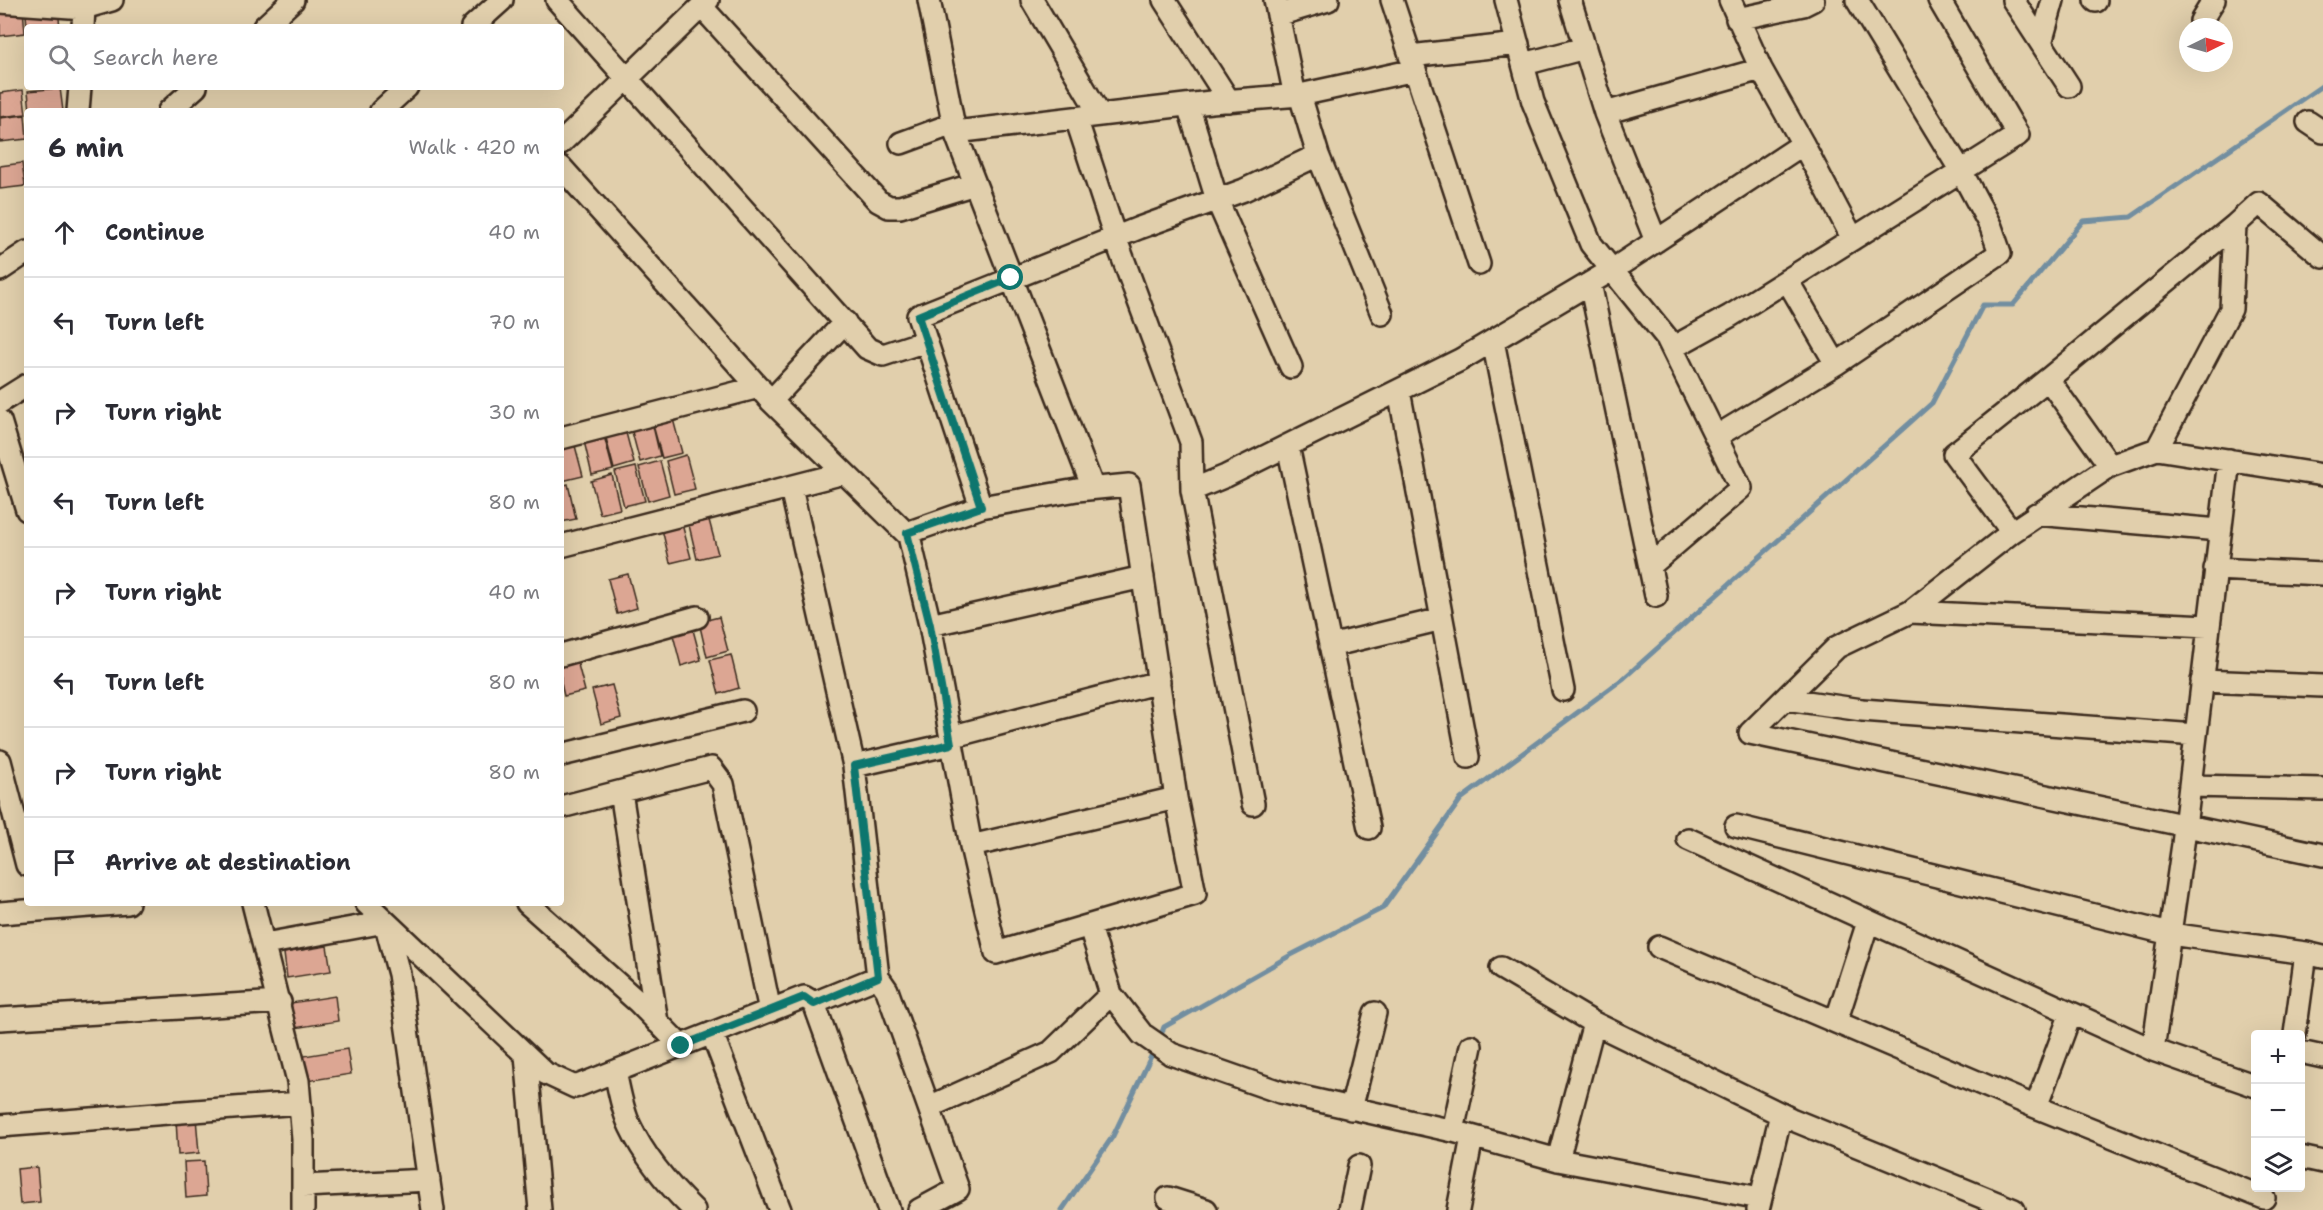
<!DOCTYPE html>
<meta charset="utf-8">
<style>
:root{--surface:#fff;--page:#f2f2f3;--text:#2b2b33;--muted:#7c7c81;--line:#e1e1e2}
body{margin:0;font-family:"Shantell Sans",sans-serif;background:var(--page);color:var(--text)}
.controls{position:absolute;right:18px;bottom:18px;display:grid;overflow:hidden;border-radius:6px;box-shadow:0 6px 24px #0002}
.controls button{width:54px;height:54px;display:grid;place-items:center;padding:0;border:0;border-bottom:2px solid var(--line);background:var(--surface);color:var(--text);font:30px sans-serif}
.compass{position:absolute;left:2179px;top:18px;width:54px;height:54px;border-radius:50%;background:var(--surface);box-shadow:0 6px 24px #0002;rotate:85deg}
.stop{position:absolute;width:18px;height:18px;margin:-14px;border:4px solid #0f766e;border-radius:50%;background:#fff}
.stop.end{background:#0f766e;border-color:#fff;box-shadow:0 2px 6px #0008}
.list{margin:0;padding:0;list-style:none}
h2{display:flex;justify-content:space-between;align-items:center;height:78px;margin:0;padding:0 24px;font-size:26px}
h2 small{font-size:20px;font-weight:400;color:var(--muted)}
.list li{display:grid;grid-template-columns:39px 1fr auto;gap:18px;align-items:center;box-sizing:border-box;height:90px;padding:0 24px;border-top:2px solid var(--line)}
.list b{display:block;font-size:22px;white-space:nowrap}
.list em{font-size:20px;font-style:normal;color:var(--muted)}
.icon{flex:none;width:33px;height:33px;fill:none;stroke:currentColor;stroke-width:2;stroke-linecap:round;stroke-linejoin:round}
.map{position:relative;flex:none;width:2323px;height:1210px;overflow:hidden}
.search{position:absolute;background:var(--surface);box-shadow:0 6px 24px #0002;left:24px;top:24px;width:540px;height:66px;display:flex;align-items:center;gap:15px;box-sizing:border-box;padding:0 21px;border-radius:6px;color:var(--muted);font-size:22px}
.panel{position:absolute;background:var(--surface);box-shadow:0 6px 24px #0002;left:24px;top:108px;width:540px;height:798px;border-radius:6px}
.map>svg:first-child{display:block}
</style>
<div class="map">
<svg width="2323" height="1210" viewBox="0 0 2323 1210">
<rect width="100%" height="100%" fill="#e1cfac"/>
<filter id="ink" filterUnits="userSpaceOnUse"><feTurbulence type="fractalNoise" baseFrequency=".0167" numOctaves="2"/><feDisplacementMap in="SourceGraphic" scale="12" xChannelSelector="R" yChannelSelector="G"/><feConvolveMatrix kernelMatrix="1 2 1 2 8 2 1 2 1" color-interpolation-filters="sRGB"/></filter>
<g filter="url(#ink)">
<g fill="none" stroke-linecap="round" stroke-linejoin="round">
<path stroke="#728ea0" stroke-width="5" d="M 1159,1040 L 1164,1027 L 1291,955 L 1383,908 L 1461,799 L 1624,678 L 1932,403 L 1983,305 L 2013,305 L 2083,221 L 2131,217 L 2323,85
M 1062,1210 L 1113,1136 L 1155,1048"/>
</g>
<path fill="#dca693" stroke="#3b2a1e" stroke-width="1.5" d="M 23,9 L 25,33 L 0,36 L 0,12 Z
M 58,10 L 60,27 L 27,27 L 26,14 Z
M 60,88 L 63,111 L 30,111 L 28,91 Z
M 23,90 L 26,114 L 0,117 L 0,93 Z
M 25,115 L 27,139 L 0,142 L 0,118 Z
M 22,163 L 25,186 L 0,189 L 0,166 Z
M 673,419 L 682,453 L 662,458 L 653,425 Z
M 652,422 L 660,456 L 640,462 L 631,428 Z
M 625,429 L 634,463 L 614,469 L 605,434 Z
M 604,436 L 613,470 L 592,475 L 584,441 Z
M 574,442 L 583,476 L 562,481 L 561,446 Z
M 686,455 L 695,489 L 674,494 L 666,461 Z
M 660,461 L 669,495 L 648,501 L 639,467 Z
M 636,467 L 645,501 L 624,506 L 615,472 Z
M 612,475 L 620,509 L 600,514 L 591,481 Z
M 568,484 L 576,519 L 561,522 L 561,486 Z
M 709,520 L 718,554 L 697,559 L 689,525 Z
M 682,524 L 691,558 L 670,563 L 662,529 Z
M 628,574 L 637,608 L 617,614 L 608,579 Z
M 719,617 L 728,651 L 707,657 L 699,622 Z
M 692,626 L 701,660 L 681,666 L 672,631 Z
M 731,655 L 739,688 L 719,694 L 710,660 Z
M 576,657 L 585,691 L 564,696 L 561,683 L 561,661 Z
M 612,685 L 621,718 L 601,724 L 592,690 Z
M 327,946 L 331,971 L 287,978 L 284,953 Z
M 335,996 L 338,1021 L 295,1028 L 291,1003 Z
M 347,1049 L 351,1074 L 307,1081 L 304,1056 Z
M 196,1118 L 199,1153 L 178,1155 L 176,1119 Z
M 204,1161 L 206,1196 L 186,1198 L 184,1162 Z
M 37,1167 L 40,1202 L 20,1204 L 17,1169 Z"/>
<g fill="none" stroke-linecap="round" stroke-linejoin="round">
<defs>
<path id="street" d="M 557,0 L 867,348 L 883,355 L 926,341
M 929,0 L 955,132 L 1211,102 L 1300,95 L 1415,70
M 1032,0 L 1100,115
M 1164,0 L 1229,101
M 1275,0 L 1295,96
M 1392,0 L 1479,264
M 1506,0 L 1533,102 L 1591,244 L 1667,338 L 1741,488 L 1650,566
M 1570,0 L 1605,113 L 1761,69 L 1803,144
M 1730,0 L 1761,69
M 2013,0 L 2069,86
M 2095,0 L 2096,1
M 0,2 L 84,8 L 112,0
M 701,6 L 878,201 L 889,207 L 900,207 L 975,184
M 1278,15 L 1328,0
M 1737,19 L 1803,5 L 1813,0
M 2201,21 L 2214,0
M 83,27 L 84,8
M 264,27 L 293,0
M 472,27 L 502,0
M 2041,43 L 2053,0
M 1410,56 L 1518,44
M 1524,64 L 1585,48
M 1300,95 L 1318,155 L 1382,314
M 1188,105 L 1217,200 L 1291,367
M 78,111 L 80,87
M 169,111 L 196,87
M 381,111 L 407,87
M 1605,113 L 1656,241
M 1076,118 L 1115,237 L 1191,442 L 1192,490 L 1253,804
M 2308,122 L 2323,132
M 955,132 L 1093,488
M 561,143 L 708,0
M 901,143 L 953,124
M 561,167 L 771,401 L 909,536 L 930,625 L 971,846 L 1176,798
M 2323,257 L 2259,203 L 2235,225 L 2048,379 L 2110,466 L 2157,449 L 2323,475
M 0,270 L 27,252
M 1787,280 L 1836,364
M 1590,283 L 1656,596
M 1493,341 L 1563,690
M 1672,348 L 1730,316 L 1961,171 L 1857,0
M 1399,391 L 1468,757
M 771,401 L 845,322
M 0,402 L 27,385
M 0,421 L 27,510
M 1717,436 L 1836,364 L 2000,253 L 1991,227 L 1961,171 L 2018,135 L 1939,0
M 561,438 L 759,387
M 1288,446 L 1369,828
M 2157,449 L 2231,309 L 2235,225
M 2229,460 L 2183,844 L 2153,1050 L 2256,1086
M 791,488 L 854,766 L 951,744
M 1192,490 L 1226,476 L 1460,360 L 1612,270 L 1803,144 L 1853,239
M 2036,514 L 2219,530
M 2012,532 L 1954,454 L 2048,379
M 907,533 L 981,507
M 561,546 L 844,473
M 2215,569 L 2323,574
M 1910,612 L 2012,532 L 2110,466
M 930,625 L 1143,577
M 2208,626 L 1910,612 L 1837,647 L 1750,733 L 2323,855
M 1330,646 L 1442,619
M 561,655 L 697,617
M 2202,681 L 2323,686
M 1786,699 L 1862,710 L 2196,735
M 950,737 L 1159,682
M 561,755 L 743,711
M 0,761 L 27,865
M 854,766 L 878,977 L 887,990 L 958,1189 L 919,1210
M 2190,786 L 2323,789
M 621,792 L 657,1022
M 561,807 L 711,768 L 723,784 L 770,1011
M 1736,826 L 2170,934 L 2306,953
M 1688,839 L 2153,1050
M 971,846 L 996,953 L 1195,894 L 1176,798 L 1129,485 L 1077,490 L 981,507 L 918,316 L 1139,228 L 1244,190 L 1318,155
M 253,903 L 298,1081 L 303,1139 L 303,1210
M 366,903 L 545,1073 L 575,1087 L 804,997 L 814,1003 L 889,1210
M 527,903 L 638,1002 L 681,1046
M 0,913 L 128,903
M 1090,927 L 1111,994 L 1142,1034 L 1171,1054 L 1280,1092 L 1453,1131 L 1558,1160 L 1760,1198
M 265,944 L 385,922 L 399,974 L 433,1210
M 1659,947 L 2036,1107 L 2264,1198
M 1501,968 L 1594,1023 L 1791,1119 L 2014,1210
M 814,1003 L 878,977
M 0,1019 L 280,1002
M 1836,1022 L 1868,922
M 712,1033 L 780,1210
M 2295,1034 L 2306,953 L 2323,957
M 2300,1052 L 2323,1057
M 526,1055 L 540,1210
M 615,1072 C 619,1089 622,1110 630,1126 C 645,1158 668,1185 694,1210
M 929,1107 L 1051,1052 L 1111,994
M 2036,1107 L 2071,1013
M 1351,1109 L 1375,1013
M 0,1126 L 300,1103
M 1453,1131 L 1471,1046
M 2300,1157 L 2323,1162
M 1558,1160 L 1594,1023
M 303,1186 L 429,1180
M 1168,1198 L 1206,1210
M 1350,1210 L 1359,1166
M 1458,1210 L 1472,1137
M 1758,1210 L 1781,1114"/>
</defs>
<use href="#street" stroke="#3b2a1e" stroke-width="26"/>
<use href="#street" stroke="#e1cfac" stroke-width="21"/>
</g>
</g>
<g fill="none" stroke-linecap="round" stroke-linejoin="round" filter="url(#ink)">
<path stroke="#0f766e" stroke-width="8" d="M 681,1046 L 804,997 L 814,1004 L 878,977 L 854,766 L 951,744 L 930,625 L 907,533 L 981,507 L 918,316 L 1011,278"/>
</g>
</svg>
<div class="controls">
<button>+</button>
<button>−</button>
<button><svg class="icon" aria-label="layers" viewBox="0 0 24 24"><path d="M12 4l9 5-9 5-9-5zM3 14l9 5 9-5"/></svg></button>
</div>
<svg class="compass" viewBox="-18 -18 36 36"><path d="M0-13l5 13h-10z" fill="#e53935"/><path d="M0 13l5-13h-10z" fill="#7c7c81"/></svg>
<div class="stop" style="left:1011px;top:278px"></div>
<div class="stop end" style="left:681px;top:1046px"></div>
<div class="search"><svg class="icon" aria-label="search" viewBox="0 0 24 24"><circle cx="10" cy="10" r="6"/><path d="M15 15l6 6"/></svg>Search here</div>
<section class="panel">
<h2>6 min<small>Walk · 420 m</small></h2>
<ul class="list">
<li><svg class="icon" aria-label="ahead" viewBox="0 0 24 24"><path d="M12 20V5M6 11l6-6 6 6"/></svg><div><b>Continue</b></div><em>40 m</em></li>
<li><svg class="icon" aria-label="left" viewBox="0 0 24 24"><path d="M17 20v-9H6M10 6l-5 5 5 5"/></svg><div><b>Turn left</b></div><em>70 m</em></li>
<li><svg class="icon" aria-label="right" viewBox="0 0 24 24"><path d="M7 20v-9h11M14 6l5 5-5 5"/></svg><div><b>Turn right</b></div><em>30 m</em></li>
<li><svg class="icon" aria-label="left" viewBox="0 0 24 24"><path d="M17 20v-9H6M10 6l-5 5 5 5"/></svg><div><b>Turn left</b></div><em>80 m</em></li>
<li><svg class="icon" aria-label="right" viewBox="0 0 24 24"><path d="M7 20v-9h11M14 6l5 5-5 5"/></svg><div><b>Turn right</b></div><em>40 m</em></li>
<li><svg class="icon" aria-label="left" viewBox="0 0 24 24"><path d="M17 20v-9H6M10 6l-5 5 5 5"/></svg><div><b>Turn left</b></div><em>80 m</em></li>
<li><svg class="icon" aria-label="right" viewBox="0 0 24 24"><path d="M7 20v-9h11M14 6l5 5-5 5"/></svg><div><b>Turn right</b></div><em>80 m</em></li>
<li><svg class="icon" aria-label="arrive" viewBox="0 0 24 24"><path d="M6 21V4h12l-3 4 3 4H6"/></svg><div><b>Arrive at destination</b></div></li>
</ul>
</section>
</div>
